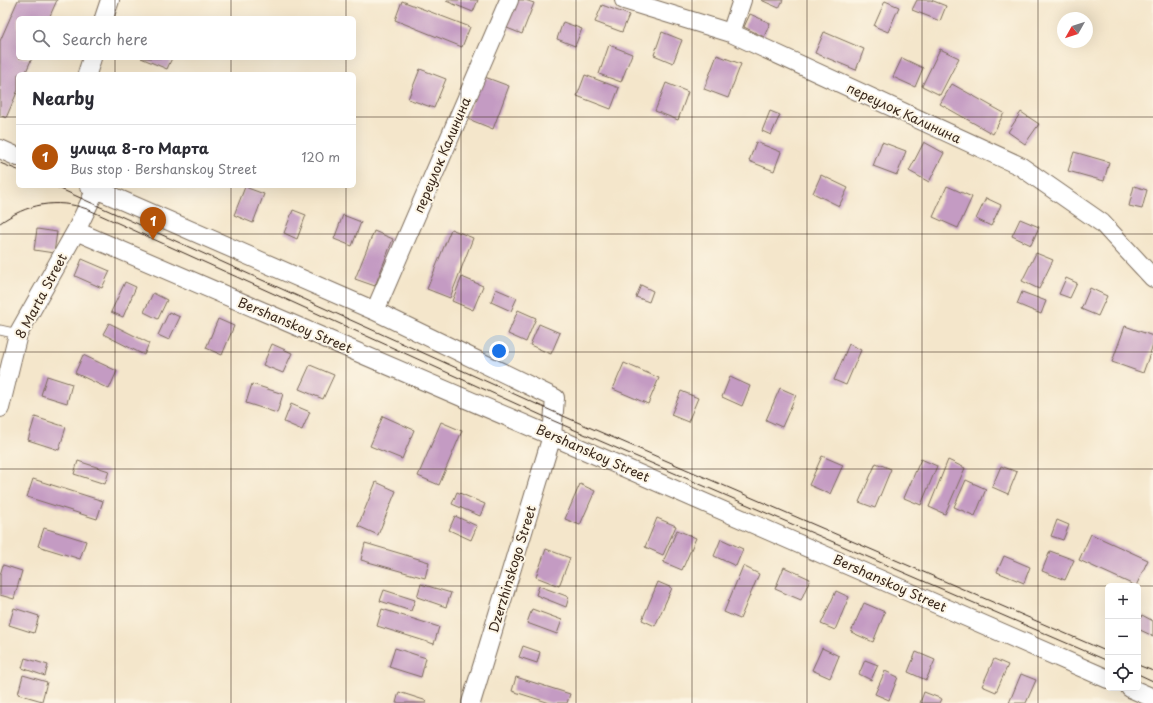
<!DOCTYPE html>
<meta charset="utf-8">
<style>
:root{--surface:#fff;--page:#f7f7f7;--text:#2b2b33;--muted:#7c7c81;--line:#e1e1e2;--accent:#b45309}
body{margin:0;font-family:"Playpen Sans",sans-serif;background:var(--page);color:var(--text)}
.controls{position:absolute;right:12px;bottom:12px;display:grid;overflow:hidden;border-radius:6px;box-shadow:0 4px 16px #0002}
.controls button{width:36px;height:36px;display:grid;place-items:center;padding:0;border:0;border-bottom:1px solid var(--line);background:var(--surface);color:var(--text);font:20px sans-serif}
.compass{position:absolute;left:1057px;top:12px;width:36px;height:36px;border-radius:50%;background:var(--surface);box-shadow:0 4px 16px #0002;rotate:231deg}
.you{position:absolute;left:499px;top:351px;width:14px;height:14px;margin:-10px;border:3px solid #fff;border-radius:50%;background:#1a73e8;box-shadow:0 0 0 6px #1a73e833}
.badge{display:grid;place-items:center;width:26px;height:26px;border-radius:50%;background:var(--accent);color:#fff;font-size:13px;font-weight:700}
.pin{position:absolute;translate:-50% -33px;filter:drop-shadow(0 1px 2px #0008)}
.pin::after{content:'';position:absolute;top:21px;width:14px;height:12px;background:inherit;clip-path:polygon(0 0,100% 0,50% 100%)}
.list{margin:0;padding:0;list-style:none}
h2{display:flex;justify-content:space-between;align-items:center;height:52px;margin:0;padding:0 16px;font-size:17px}
h2 small{font-size:13px;font-weight:400;color:var(--muted)}
.list li{display:grid;grid-template-columns:26px 1fr auto;gap:12px;align-items:center;box-sizing:border-box;height:64px;padding:0 16px;border-top:1px solid var(--line)}
.list b{display:block;font-size:15px;white-space:nowrap}
.list p{margin:0;font-size:13px;white-space:nowrap;color:var(--muted)}
.list em{font-size:13px;font-style:normal;color:var(--muted)}
.icon{flex:none;width:22px;height:22px;fill:none;stroke:currentColor;stroke-width:2;stroke-linecap:round;stroke-linejoin:round}
.map{position:relative;flex:none;width:1153px;height:703px;overflow:hidden}
.search{position:absolute;background:var(--surface);box-shadow:0 4px 16px #0002;left:16px;top:16px;width:340px;height:44px;display:flex;align-items:center;gap:10px;box-sizing:border-box;padding:0 14px;border-radius:6px;color:var(--muted);font-size:15px}
.panel{position:absolute;background:var(--surface);box-shadow:0 4px 16px #0002;left:16px;top:72px;width:340px;height:116px;border-radius:6px}
.map>svg:first-child{display:block}
</style>
<div class="map">
<svg width="1153" height="703" viewBox="0 0 1153 703">
<rect width="100%" height="100%" fill="#fcf5e5"/>
<filter id="ink" filterUnits="userSpaceOnUse"><feTurbulence type="fractalNoise" baseFrequency=".025" numOctaves="2"/><feDisplacementMap in="SourceGraphic" scale="8" xChannelSelector="R" yChannelSelector="G"/><feConvolveMatrix kernelMatrix="1 2 1 2 8 2 1 2 1" color-interpolation-filters="sRGB"/></filter>
<filter id="wash" filterUnits="userSpaceOnUse"><feTurbulence type="fractalNoise" baseFrequency=".012" numOctaves="4" result="noise"/><feDisplacementMap in="SourceGraphic" scale="16" xChannelSelector="R" yChannelSelector="G"/><feGaussianBlur stdDeviation="0.9" result="paint"/><feColorMatrix in="noise" values="0 0 0 0 0 0 0 0 0 0 0 0 0 0 0 0 0 1.4 0 .05"/><feComposite in="paint" operator="in"/></filter>
<g filter="url(#wash)">
<rect width="100%" height="100%" fill="#f4e6cb"/>
<g id="blocks">
<path fill="#c49bc3" d="M 18,0 L 57,0 L 49,18 L 18,18 L 18,58 L 32,58 L 25,74 L 18,74 L 18,90 L 6,118 L 0,115 L 0,41 Z
M 447,0 L 478,0 L 473,12 L 446,1 Z
M 512,0 L 525,0 L 534,3 L 522,34 L 502,26 Z
M 761,0 L 783,0 L 779,8 Z
M 917,0 L 931,0 L 946,6 L 940,21 L 912,10 Z
M 402,1 L 470,27 L 462,47 L 395,20 Z
M 885,1 L 899,7 L 888,32 L 874,26 Z
M 602,5 L 629,15 L 622,32 L 595,22 Z
M 750,14 L 770,23 L 764,37 L 744,27 Z
M 563,22 L 582,29 L 575,46 L 557,39 Z
M 662,32 L 682,40 L 673,63 L 654,55 Z
M 824,32 L 864,49 L 856,70 L 815,53 Z
M 609,45 L 632,54 L 621,82 L 599,74 Z
M 940,49 L 959,58 L 940,95 L 922,86 Z
M 717,55 L 741,64 L 728,98 L 704,89 Z
M 141,58 L 172,58 L 167,69 Z
M 902,58 L 923,68 L 915,87 L 893,77 Z
M 420,69 L 446,79 L 434,108 L 408,99 Z
M 585,75 L 619,88 L 611,109 L 577,96 Z
M 482,76 L 509,86 L 493,129 L 466,118 Z
M 666,83 L 688,92 L 678,120 L 655,111 Z
M 952,84 L 1004,113 L 993,134 L 940,104 Z
M 770,111 L 780,115 L 771,135 L 762,131 Z
M 1021,112 L 1039,124 L 1025,144 L 1008,132 Z
M 756,142 L 781,152 L 774,171 L 749,161 Z
M 882,142 L 906,151 L 897,175 L 873,166 Z
M 924,142 L 944,153 L 929,182 L 909,171 Z
M 1074,152 L 1109,162 L 1104,181 L 1068,171 Z
M 821,175 L 848,188 L 839,206 L 813,193 Z
M 947,186 L 972,197 L 958,228 L 933,217 Z
M 1134,186 L 1147,190 L 1142,209 L 1129,206 Z
M 245,187 L 264,194 L 253,223 L 234,215 Z
M 986,198 L 1001,205 L 991,226 L 976,219 Z
M 293,210 L 306,215 L 297,239 L 284,233 Z
M 343,215 L 361,222 L 352,246 L 334,239 Z
M 1020,219 L 1039,227 L 1031,245 L 1012,236 Z
M 37,229 L 57,232 L 54,253 L 34,250 Z
M 451,229 L 473,238 L 450,298 L 427,289 Z
M 374,231 L 393,239 L 375,286 L 355,279 Z
M 1036,253 L 1053,260 L 1039,289 L 1022,281 Z
M 82,259 L 110,271 L 102,288 L 75,276 Z
M 462,277 L 483,286 L 473,310 L 452,301 Z
M 1066,278 L 1077,283 L 1070,298 L 1059,294 Z
M 125,282 L 136,287 L 123,317 L 111,312 Z
M 641,285 L 653,291 L 649,302 L 636,297 Z
M 1090,288 L 1107,296 L 1098,316 L 1081,309 Z
M 496,289 L 517,298 L 511,311 L 491,302 Z
M 1022,292 L 1046,301 L 1041,314 L 1017,304 Z
M 153,293 L 167,300 L 158,319 L 144,312 Z
M 518,310 L 536,318 L 526,342 L 508,334 Z
M 169,312 L 180,317 L 169,340 L 158,335 Z
M 218,319 L 234,326 L 222,355 L 206,348 Z
M 109,323 L 149,343 L 144,355 L 103,334 Z
M 539,324 L 560,333 L 551,354 L 530,345 Z
M 1125,326 L 1153,336 L 1153,345 L 1143,373 L 1112,362 Z
M 272,344 L 292,353 L 283,373 L 263,365 Z
M 849,344 L 861,350 L 846,385 L 834,380 Z
M 83,355 L 117,371 L 109,389 L 75,373 Z
M 624,363 L 659,378 L 648,404 L 613,389 Z
M 310,365 L 334,375 L 323,399 L 299,389 Z
M 47,376 L 72,384 L 67,403 L 41,395 Z
M 730,377 L 750,386 L 742,406 L 722,397 Z
M 252,384 L 283,394 L 277,413 L 246,403 Z
M 780,388 L 796,395 L 782,427 L 766,420 Z
M 681,391 L 698,398 L 688,422 L 671,415 Z
M 291,404 L 310,412 L 302,430 L 284,422 Z
M 383,416 L 414,430 L 402,459 L 370,446 Z
M 35,417 L 66,427 L 59,450 L 28,440 Z
M 441,422 L 462,431 L 439,485 L 418,476 Z
M 822,456 L 843,465 L 830,494 L 809,485 Z
M 921,459 L 937,466 L 921,505 L 904,498 Z
M 948,460 L 965,468 L 945,514 L 929,507 Z
M 78,461 L 109,471 L 105,484 L 74,474 Z
M 876,463 L 891,469 L 875,508 L 859,502 Z
M 1001,466 L 1017,472 L 1008,494 L 992,487 Z
M 33,479 L 103,501 L 97,519 L 27,497 Z
M 966,480 L 986,489 L 975,516 L 954,507 Z
M 376,482 L 396,491 L 378,535 L 358,526 Z
M 580,484 L 595,491 L 580,525 L 565,519 Z
M 457,492 L 485,504 L 480,516 L 452,504 Z
M 455,516 L 477,526 L 471,540 L 449,530 Z
M 657,518 L 676,526 L 663,555 L 645,547 Z
M 1057,520 L 1069,525 L 1063,540 L 1051,536 Z
M 44,528 L 86,541 L 80,559 L 38,546 Z
M 677,530 L 696,538 L 682,570 L 663,562 Z
M 1091,534 L 1148,560 L 1136,586 L 1079,560 Z
M 721,539 L 743,549 L 736,566 L 714,556 Z
M 365,543 L 429,562 L 425,578 L 361,560 Z
M 546,549 L 570,558 L 559,586 L 536,577 Z
M 1050,551 L 1074,560 L 1065,580 L 1042,571 Z
M 1004,556 L 1030,567 L 1024,583 L 997,572 Z
M 3,565 L 22,571 L 14,599 L 0,595 L 0,575 Z
M 743,566 L 759,574 L 740,619 L 724,612 Z
M 784,567 L 810,579 L 801,600 L 775,589 Z
M 658,582 L 672,588 L 655,626 L 642,620 Z
M 421,584 L 451,593 L 446,607 L 417,597 Z
M 539,586 L 569,597 L 566,607 L 536,595 Z
M 384,590 L 415,600 L 411,611 L 380,601 Z
M 836,591 L 849,597 L 835,630 L 821,624 Z
M 864,603 L 885,612 L 873,642 L 851,632 Z
M 14,608 L 39,616 L 34,633 L 9,625 Z
M 382,609 L 439,627 L 434,644 L 377,626 Z
M 532,609 L 562,620 L 557,634 L 527,623 Z
M 1142,615 L 1153,621 L 1153,636 L 1138,629 L 1138,623 Z
M 523,646 L 540,652 L 537,663 L 519,657 Z
M 395,648 L 426,658 L 421,677 L 389,667 Z
M 822,648 L 839,656 L 830,678 L 812,670 Z
M 916,652 L 935,660 L 926,680 L 908,672 Z
M 25,658 L 48,665 L 45,676 L 22,668 Z
M 994,659 L 1008,665 L 996,692 L 982,686 Z
M 865,660 L 878,665 L 871,680 L 859,674 Z
M 885,671 L 898,677 L 889,700 L 875,694 Z
M 1021,674 L 1036,680 L 1026,703 L 1009,703 Z
M 23,675 L 47,682 L 42,701 L 18,694 Z
M 516,677 L 570,694 L 567,703 L 550,703 L 512,691 Z
M 399,692 L 427,701 L 426,703 L 396,703 Z
M 924,692 L 942,699 L 940,703 L 920,703 Z"/>
</g>
</g>
<g filter="url(#ink)">
<use href="#blocks" fill-opacity="0" stroke="#7c6c5b" stroke-width="1"/>
<g fill="none" stroke-linecap="round" stroke-linejoin="round">
<defs>
<path id="service" d="M 0,330 L 18,334"/>
<path id="minor" d="M 624,0 L 731,33 L 1020,166 L 1102,223 L 1153,278
M 104,18 L 110,0
M 731,33 L 742,0
M 87,74 L 92,58
M 0,149 L 18,157
M 89,186 L 375,311 L 555,398 L 552,436 L 471,703
M 76,231 L 552,436 L 1108,679
M 375,311 L 509,0
M 0,408 L 18,334 L 76,231 L 96,189
M 1130,688 L 1153,698"/>
</defs>
<use href="#service" stroke="#7c6c5b" stroke-width="11"/>
<use href="#minor" stroke="#7c6c5b" stroke-width="20"/>
<use href="#service" stroke="#fff" stroke-width="9"/>
<use href="#minor" stroke="#fff" stroke-width="18"/>
<path stroke="#3b2a1e" stroke-width="1" d="M 0,163 L 18,170
M 54,186 L 554,412 L 1108,652
M 0,223 C 27,204 56,198 87,209 L 554,421 L 1108,661
M 1138,665 L 1153,671
M 1138,674 L 1153,681"/>
</g>
</g>
<path fill="none" stroke="#3b2a1e" stroke-width="1" stroke-opacity="0.55" d="M 115,0 L 115,18M 231,0 L 231,18M 346,0 L 346,18M 461,0 L 461,703M 576,0 L 576,703M 692,0 L 692,703M 807,0 L 807,703M 922,0 L 922,703M 1038,0 L 1038,703M 115,58 L 115,74M 231,58 L 231,74M 346,58 L 346,74M 0,117 L 18,117M 354,117 L 1153,117M 115,186 L 115,703M 231,186 L 231,703M 346,186 L 346,703M 0,234 L 1153,234M 0,352 L 1153,352M 0,469 L 1153,469M 0,586 L 1153,586"/>
<g text-anchor="middle" stroke-width="4" stroke-linejoin="round" paint-order="stroke">
<g font-size="13" fill="#3b2a1e" stroke="#fcf5e5">
<text transform="translate(904 113) rotate(25)" y="5">переулок Калинина</text>
<text transform="translate(442 155) rotate(-67)" y="5">переулок Калинина</text>
<text transform="translate(41 296) rotate(-62)" y="5">8 Marta Street</text>
<text transform="translate(295 325) rotate(23)" y="5">Bershanskoy Street</text>
<text transform="translate(593 453) rotate(24)" y="5">Bershanskoy Street</text>
<text transform="translate(512 569) rotate(-73)" y="5">Dzerzhinskogo Street</text>
<text transform="translate(890 583) rotate(24)" y="5">Bershanskoy Street</text>
</g>
</g>
</svg>
<div class="controls">
<button>+</button>
<button>−</button>
<button><svg class="icon" aria-label="locate" viewBox="0 0 24 24"><circle cx="12" cy="12" r="6"/><path d="M12 2v4M12 18v4M2 12h4M18 12h4"/></svg></button>
</div>
<svg class="compass" viewBox="-18 -18 36 36"><path d="M0-13l5 13h-10z" fill="#e53935"/><path d="M0 13l5-13h-10z" fill="#7c7c81"/></svg>
<div class="you"></div>
<div class="pin badge" style="left:153px;top:240px">1</div>
<div class="search"><svg class="icon" aria-label="search" viewBox="0 0 24 24"><circle cx="10" cy="10" r="6"/><path d="M15 15l6 6"/></svg>Search here</div>
<section class="panel">
<h2>Nearby<small></small></h2>
<ul class="list">
<li><span class="badge">1</span><div><b>улица 8-го Марта</b><p>Bus stop · Bershanskoy Street</p></div><em>120 m</em></li>
</ul>
</section>
</div>
